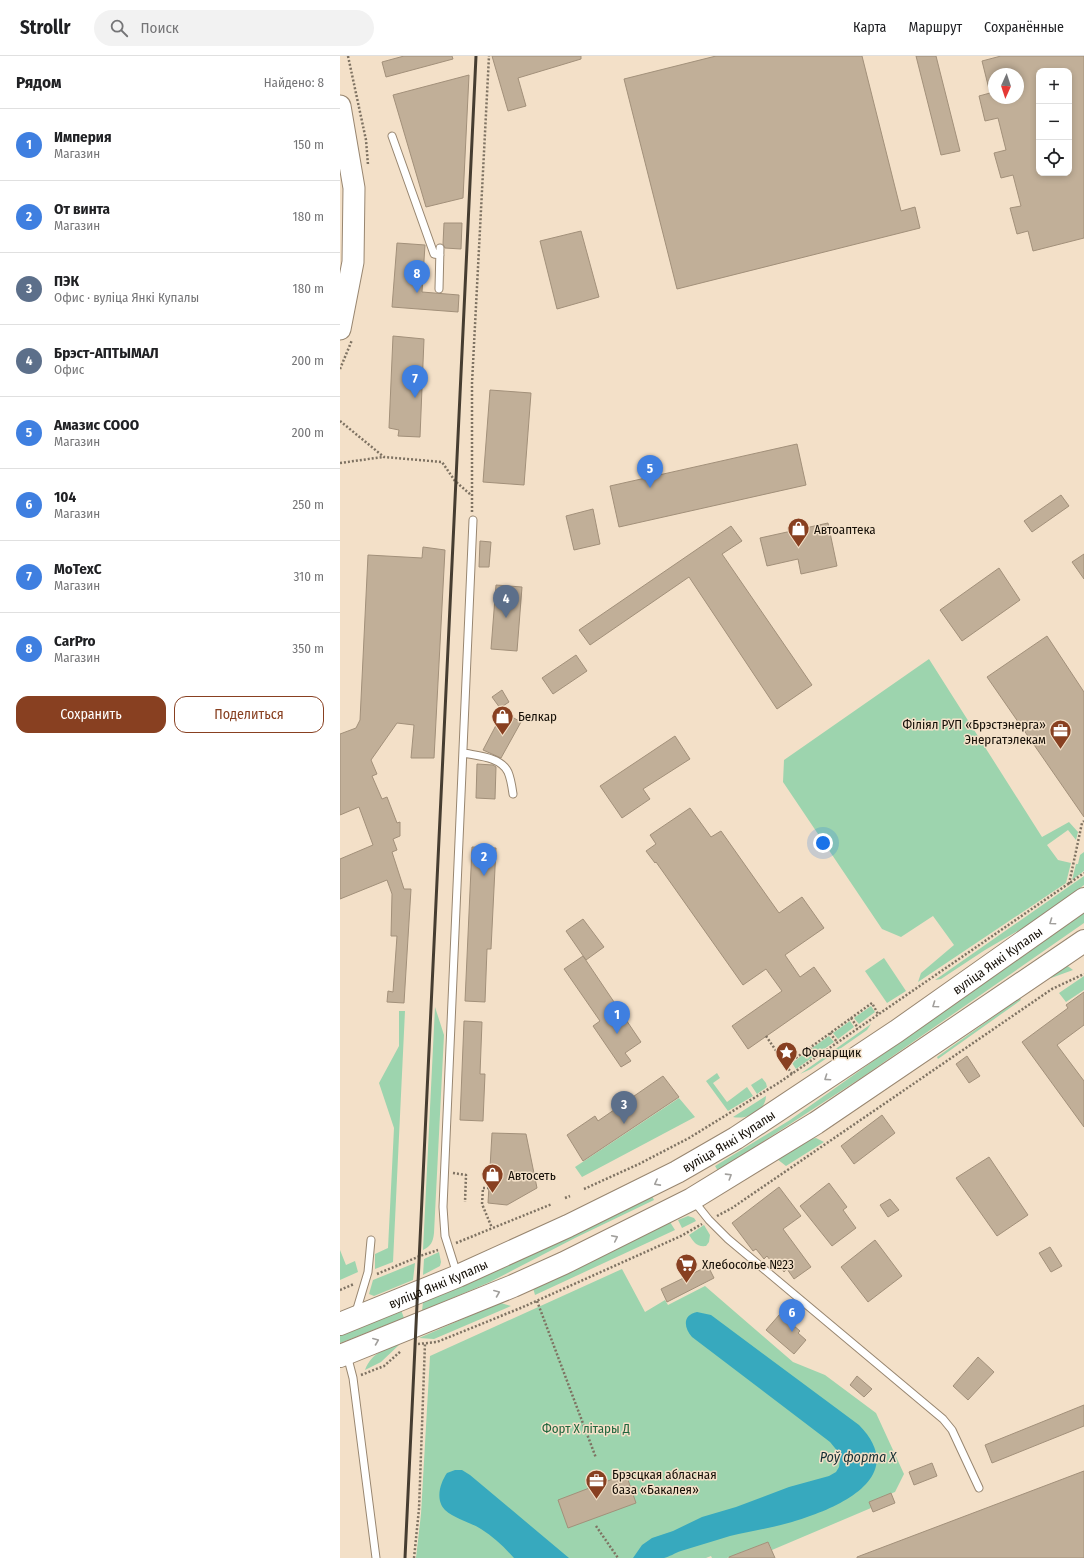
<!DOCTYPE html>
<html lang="ru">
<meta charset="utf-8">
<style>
:root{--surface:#fff;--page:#f2f2f2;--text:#202124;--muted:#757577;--line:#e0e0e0;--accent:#884021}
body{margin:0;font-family:"Fira Sans Condensed",sans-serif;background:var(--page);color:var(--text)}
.controls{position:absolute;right:12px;top:12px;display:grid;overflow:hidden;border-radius:8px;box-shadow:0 2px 6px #0003}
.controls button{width:36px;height:36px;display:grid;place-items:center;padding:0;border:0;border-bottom:1px solid var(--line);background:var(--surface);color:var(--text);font:20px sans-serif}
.compass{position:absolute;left:648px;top:12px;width:36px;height:36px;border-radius:50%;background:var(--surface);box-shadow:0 2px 6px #0003;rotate:183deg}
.you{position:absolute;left:483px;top:787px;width:14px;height:14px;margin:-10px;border:3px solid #fff;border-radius:50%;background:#1a73e8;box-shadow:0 0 0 6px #1a73e833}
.badge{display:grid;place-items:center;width:26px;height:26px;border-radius:50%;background:var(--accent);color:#fff;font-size:13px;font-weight:700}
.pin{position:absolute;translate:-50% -33px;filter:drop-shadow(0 1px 2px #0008)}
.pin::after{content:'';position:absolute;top:21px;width:14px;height:12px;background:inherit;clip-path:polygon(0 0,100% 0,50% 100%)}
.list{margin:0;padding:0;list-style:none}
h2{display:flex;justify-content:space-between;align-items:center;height:52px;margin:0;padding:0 16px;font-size:17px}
h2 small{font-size:13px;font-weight:400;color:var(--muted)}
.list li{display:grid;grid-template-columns:26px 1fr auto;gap:12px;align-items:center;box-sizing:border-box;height:72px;padding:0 16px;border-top:1px solid var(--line)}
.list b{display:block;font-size:15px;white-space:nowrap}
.list p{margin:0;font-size:13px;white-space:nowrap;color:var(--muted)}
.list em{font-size:13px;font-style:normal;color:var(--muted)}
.actions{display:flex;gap:8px;padding:12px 16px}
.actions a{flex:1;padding:9px 0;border:1px solid var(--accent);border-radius:12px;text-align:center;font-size:14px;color:var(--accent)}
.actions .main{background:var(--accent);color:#fff}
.icon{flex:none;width:22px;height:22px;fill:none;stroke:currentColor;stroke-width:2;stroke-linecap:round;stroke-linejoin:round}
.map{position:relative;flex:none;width:744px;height:1502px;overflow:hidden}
header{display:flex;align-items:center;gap:24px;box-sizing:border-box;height:56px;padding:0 20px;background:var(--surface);border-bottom:1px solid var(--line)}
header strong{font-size:19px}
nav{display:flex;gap:22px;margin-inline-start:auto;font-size:14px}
.search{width:280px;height:36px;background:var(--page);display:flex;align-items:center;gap:10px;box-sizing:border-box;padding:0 14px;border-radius:22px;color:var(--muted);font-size:15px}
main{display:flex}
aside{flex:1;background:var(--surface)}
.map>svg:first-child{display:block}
</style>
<header>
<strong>Strollr</strong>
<div class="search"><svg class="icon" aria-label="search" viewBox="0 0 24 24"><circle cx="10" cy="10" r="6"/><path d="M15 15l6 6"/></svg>Поиск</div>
<nav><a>Карта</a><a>Маршрут</a><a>Сохранённые</a></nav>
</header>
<main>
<aside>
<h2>Рядом<small>Найдено: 8</small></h2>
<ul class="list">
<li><span class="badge" style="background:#3f7fe0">1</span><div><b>Империя</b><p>Магазин</p></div><em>150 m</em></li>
<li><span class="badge" style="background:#3f7fe0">2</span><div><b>От винта</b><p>Магазин</p></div><em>180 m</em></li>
<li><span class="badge" style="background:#5c6f8a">3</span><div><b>ПЭК</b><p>Офис · вуліца Янкі Купалы</p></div><em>180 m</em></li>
<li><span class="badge" style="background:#5c6f8a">4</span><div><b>Брэст-АПТЫМАЛ</b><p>Офис</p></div><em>200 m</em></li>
<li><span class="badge" style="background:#3f7fe0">5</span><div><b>Амазис СООО</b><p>Магазин</p></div><em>200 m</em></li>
<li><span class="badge" style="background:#3f7fe0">6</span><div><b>104</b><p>Магазин</p></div><em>250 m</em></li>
<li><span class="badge" style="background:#3f7fe0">7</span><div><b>MoTexC</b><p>Магазин</p></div><em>310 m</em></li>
<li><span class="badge" style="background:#3f7fe0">8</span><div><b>CarPro</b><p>Магазин</p></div><em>350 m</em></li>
</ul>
<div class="actions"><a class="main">Сохранить</a><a>Поделиться</a></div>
</aside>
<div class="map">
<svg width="744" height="1502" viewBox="0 0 744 1502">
<rect width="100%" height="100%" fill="#f3e0c8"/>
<path fill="#9dd4ae" d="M 589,603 L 702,781 L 729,766 L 738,776 L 736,784 L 728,774 L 707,789 L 718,804 L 731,807 L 726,827 L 578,926 L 581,917 L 614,889 L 593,860 L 561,881 L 542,873 L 443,726 L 444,704 Z
M 744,796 L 744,815 L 732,824 L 736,808 L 738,808 L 740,799 Z
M 744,820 L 744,829 L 693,866 L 645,894 L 601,923 L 595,924 Z
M 744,856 L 744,867 L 524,1020 L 378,1115 L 375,1110 L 450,1064 Z
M 544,902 L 566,935 L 547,947 L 525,915 Z
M 725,908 L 733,914 L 711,922 L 709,921 Z
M 744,920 L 744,934 L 726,946 L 719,937 Z
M 680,942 L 681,944 L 598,1003 L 597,1001 Z
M 531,950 L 535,956 L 519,968 L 514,962 Z
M 95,951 L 104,979 L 94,1177 C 93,1186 91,1190 83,1194 Z
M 59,955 L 65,955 L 53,1206 L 35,1213 L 35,1198 L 48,1192 L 54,1072 L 39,1027 L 59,990 Z
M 510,965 L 514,971 L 498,983 L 493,977 Z
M 531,968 L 527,974 L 471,1013 L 460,1018 Z
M 489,980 L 494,986 L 477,998 L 472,992 Z
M 468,995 L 473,1001 L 456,1013 L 452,1007 Z
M 377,1017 L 380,1022 L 373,1027 L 387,1046 L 407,1031 L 413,1040 L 388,1055 L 366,1025 Z
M 422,1022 L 426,1027 L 427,1031 L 417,1038 L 411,1029 Z
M 426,1040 C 426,1055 406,1064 393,1061 Z
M 339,1042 L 355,1061 L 242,1121 L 235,1111 Z
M 476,1082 L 484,1086 L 446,1110 L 437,1103 L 471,1083 Z
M 312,1140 L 314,1144 L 235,1182 L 150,1226 L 82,1255 L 83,1246 Z
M 348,1160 L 354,1162 L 356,1165 L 342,1172 L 338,1164 Z
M 330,1166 L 335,1174 L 195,1239 L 193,1232 L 195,1231 Z
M 364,1169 L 370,1179 L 369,1186 L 366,1190 C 356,1191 354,1186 349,1179 Z
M 0,1194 L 6,1209 L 15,1205 L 18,1216 L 0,1224 Z
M 99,1196 L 101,1206 L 100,1210 L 83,1219 L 84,1203 Z
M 75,1207 L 73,1224 L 34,1240 L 29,1238 L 33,1224 Z
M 282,1213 L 305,1256 L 325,1244 L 328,1249 L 365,1230 L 453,1306 L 485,1319 L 536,1357 L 564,1418 L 555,1436 L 529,1446 L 531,1452 L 432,1494 L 428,1486 L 387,1502 L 372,1502 L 371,1500 L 366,1502 L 76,1502 L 81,1458 L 90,1300 Z
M 161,1247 L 171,1250 L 94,1283 L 79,1282 L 155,1249 Z
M 61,1254 L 64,1262 L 0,1287 L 0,1278 Z
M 60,1288 L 41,1306 L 25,1314 C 32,1296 44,1294 60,1288 Z"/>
<path fill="#37a9be" d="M 357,1256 L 371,1259 L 519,1369 C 571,1422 496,1453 452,1466 C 432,1472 411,1475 390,1480 C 374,1485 357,1490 341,1495 C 335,1497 329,1501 324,1502 C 315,1502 303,1502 293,1502 L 302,1489 L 312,1482 L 333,1475 L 362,1461 L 396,1451 L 449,1431 L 489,1420 L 496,1416 L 499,1411 L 500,1404 L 499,1397 L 490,1386 L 352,1281 C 344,1272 342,1259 357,1256 Z
M 115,1414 L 122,1414 L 130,1419 L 229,1502 L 174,1502 C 164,1491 154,1481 141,1473 C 130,1466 115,1463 105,1454 C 95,1444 100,1427 107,1417 Z"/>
<path fill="#c1af98" stroke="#a2907a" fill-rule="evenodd" d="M 64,0 L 112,0 L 113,3 L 46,21 L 42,6 Z
M 152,0 L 241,0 L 241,3 L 178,22 L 186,50 L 168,55 Z
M 376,0 L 522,0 L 561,155 L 575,151 L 580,172 L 337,233 L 284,23 Z
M 576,0 L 596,0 L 620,95 L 601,99 Z
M 661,0 L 744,0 L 744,182 L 693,195 L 688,175 L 677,178 L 670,152 L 681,150 L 673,119 L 661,122 L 654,97 L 666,94 L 658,62 L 645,65 L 639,40 L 650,37 L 642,5 ZM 699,15 L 729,15 L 729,117 L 699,117 ZM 654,18 L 678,18 L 678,42 L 654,42 Z
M 129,19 L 123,142 L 86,151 L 53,39 Z
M 104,167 L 122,167 L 121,193 L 105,192 L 103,188 Z
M 241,175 L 259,241 L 217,253 L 200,185 Z
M 57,187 L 85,189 L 82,236 L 119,239 L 118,256 L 52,251 Z
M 53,280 L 84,283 L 80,381 L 58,380 L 59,374 L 49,372 Z
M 150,334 L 191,337 L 184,429 L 143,426 Z
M 457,388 L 466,429 L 279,471 L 270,430 Z
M 721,439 L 729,450 L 692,476 L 684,465 Z
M 253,453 L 260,488 L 234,494 L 226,460 Z
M 488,467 L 497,510 L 461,518 L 458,503 L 427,510 L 420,482 Z
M 391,470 L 402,485 L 382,498 L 472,629 L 437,653 L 349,521 L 250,589 L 239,574 Z
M 140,485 L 151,486 L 149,511 L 139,511 Z
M 83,491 L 105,494 L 94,702 L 71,702 L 74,669 L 57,667 L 31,704 L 37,718 L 32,720 L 42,743 L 47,741 L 57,767 L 60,766 L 60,780 L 53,783 L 57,794 L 52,796 L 64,833 L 71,833 L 64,947 L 47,946 L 48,935 L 53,936 L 57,880 L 51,880 L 52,838 L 47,824 L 0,843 L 0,803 L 33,789 L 19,751 L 0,759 L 0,678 L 16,672 L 20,664 L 28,499 L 82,502 Z
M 744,498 L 744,523 L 732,506 Z
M 659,512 L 680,544 L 622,585 L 600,554 Z
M 156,529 L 182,531 L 177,595 L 151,593 Z
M 707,580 L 744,636 L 744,761 L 647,621 Z
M 236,599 L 247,615 L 213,638 L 202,622 Z
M 162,634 L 169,646 L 160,652 L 152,641 Z
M 163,656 L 181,666 L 161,702 L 143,694 Z
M 335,680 L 350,703 L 303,733 L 310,743 L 282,762 L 260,730 Z
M 137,708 L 153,709 L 156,711 L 155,743 L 136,742 Z
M 350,752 L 371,781 L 381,775 L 439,857 L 462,841 L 484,872 L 445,899 L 460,921 L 474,911 L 491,935 L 408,993 L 392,970 L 442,935 L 426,913 L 403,929 L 316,806 L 315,807 L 306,795 L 316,788 L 310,779 Z
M 132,791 L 156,792 L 151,893 L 147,893 L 145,946 L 125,945 Z
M 243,863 L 264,891 L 246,904 L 226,875 Z
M 243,900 L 301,986 L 285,997 L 291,1005 L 281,1011 L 253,970 L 260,965 L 224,913 Z
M 744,936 L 744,969 L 717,989 L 744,1025 L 744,1071 L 682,986 L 728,952 L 726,949 Z
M 124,965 L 142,966 L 140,1018 L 145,1018 L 143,1065 L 120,1064 Z
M 627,1000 L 640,1020 L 629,1027 L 616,1008 Z
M 323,1020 L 339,1041 L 243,1105 L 227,1079 L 255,1060 L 258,1065 Z
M 542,1059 L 555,1077 L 514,1108 L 501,1090 Z
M 152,1077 L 186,1078 L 197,1132 L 167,1149 L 148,1147 Z
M 649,1101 L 688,1159 L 657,1180 L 616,1122 Z
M 489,1127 L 507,1151 L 503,1154 L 516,1172 L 492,1190 L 460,1150 Z
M 439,1131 L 461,1160 L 443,1173 L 471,1211 L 454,1223 L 447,1213 L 444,1216 L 437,1207 L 434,1209 L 427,1200 L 424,1203 L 416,1193 L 413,1195 L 392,1167 Z
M 550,1143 L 559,1154 L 548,1161 L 540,1149 Z
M 535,1184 L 562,1220 L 528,1246 L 501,1211 Z
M 710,1191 L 722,1210 L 711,1216 L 699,1197 Z
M 368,1210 L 374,1222 L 327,1246 L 321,1233 Z
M 440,1258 L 460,1275 L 458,1277 L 466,1284 L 454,1298 L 426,1274 Z
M 638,1301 L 654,1316 L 628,1344 L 613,1330 Z
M 517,1320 L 532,1333 L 524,1341 L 510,1329 Z
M 744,1349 L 744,1370 L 652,1407 L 645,1389 Z
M 592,1407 L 597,1420 L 574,1429 L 569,1416 Z
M 744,1415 L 744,1502 L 517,1502 L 517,1501 Z
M 286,1418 L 296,1447 L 228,1472 L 218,1444 Z
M 551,1437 L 555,1447 L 533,1456 L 529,1446 Z
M 428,1486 L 435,1502 L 389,1502 L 389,1501 Z"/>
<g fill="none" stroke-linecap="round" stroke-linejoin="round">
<defs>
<path id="lane" d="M 52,80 L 94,198 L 100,199
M 99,233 L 100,192
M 124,697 C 138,700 161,701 168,716 C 171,723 172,731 173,738
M 353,1144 L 369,1164 L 388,1183 L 603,1363 L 612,1374 L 639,1432
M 117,1218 L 105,1180 L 103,1151 L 133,464
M 16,1256 L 28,1216 L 31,1184
M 7,1299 L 13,1322 L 36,1502"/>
<path id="secondary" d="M 0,50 L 14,132 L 13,206 L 0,273"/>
<g id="primary">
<path id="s1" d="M 0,1268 L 118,1220 L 228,1170 L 337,1116 L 396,1082 L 557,975 L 744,843"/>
<path d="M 0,1300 L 173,1230 L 224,1207 L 352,1143 L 476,1067 L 744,885"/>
</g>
</defs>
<use href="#lane" stroke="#988670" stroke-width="9"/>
<use href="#secondary" stroke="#988670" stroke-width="23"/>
<use href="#primary" stroke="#988670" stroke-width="24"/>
<path stroke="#7e7262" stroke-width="2.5" stroke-dasharray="2 2" stroke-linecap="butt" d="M 8,0 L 26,84 L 28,109
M 0,313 L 12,284
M 0,365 L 44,401 L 102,406 L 115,425 L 131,439
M 0,407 L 43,401
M 132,456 L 132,327 L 149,0
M 729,828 L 742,767 L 744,765
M 511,962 L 518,972
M 490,977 L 497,986
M 426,980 L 452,1018
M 470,992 L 476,1001
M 446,1009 L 532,947 L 538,958
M 113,1117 L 126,1119 L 125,1146
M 149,1132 L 143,1132 L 142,1148 L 152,1172
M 244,1133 L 299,1108 L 349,1082 L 440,1026 L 744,817
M 225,1142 L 230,1140
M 377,1160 L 392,1152 L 712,933 L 744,918
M 116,1187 L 212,1148
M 37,1218 L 80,1200 L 98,1194
M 0,1234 L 14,1228
M 197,1245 L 256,1402
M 78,1288 L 97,1286 L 183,1251 L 341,1180 L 362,1168
M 21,1319 L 44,1310 L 61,1295
M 256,1470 L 278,1502
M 74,1502 L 79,1453 L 85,1287"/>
<use href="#lane" stroke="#fff" stroke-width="7"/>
<use href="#secondary" stroke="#fff" stroke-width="21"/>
<use href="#primary" stroke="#fff" stroke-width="22"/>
<path stroke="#463d31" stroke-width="3" d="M 65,1502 L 136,0"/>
</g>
<defs><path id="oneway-chevron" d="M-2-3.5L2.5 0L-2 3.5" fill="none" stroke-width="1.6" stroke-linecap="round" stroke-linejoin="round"/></defs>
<g stroke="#a19f9c">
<use href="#oneway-chevron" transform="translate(712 866) rotate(145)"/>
<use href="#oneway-chevron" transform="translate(595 949) rotate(145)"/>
<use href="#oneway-chevron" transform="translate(487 1022) rotate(146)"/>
<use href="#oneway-chevron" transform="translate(389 1120) rotate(-32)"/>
<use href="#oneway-chevron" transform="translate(317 1127) rotate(152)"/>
<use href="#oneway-chevron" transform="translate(275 1182) rotate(-26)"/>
<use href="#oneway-chevron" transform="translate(157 1237) rotate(-22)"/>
<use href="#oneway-chevron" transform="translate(36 1285) rotate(-22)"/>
</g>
<defs>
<symbol id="shop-pin" viewBox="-11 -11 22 30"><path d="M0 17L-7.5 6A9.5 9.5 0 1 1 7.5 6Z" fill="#884021" stroke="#f3e0c8"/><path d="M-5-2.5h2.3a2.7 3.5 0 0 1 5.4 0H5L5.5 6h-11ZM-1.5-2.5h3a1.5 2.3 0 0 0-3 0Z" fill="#fff"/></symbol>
<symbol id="office-pin" viewBox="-11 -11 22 30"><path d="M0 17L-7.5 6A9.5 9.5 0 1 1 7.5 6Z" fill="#884021" stroke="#f3e0c8"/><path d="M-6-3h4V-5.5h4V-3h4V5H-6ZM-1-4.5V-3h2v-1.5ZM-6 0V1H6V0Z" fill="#fff"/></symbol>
<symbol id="sight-pin" viewBox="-11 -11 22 30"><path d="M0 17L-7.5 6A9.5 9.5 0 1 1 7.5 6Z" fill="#884021" stroke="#f3e0c8"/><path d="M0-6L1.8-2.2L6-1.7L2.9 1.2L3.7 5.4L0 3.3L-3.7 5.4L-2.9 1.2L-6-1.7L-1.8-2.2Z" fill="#fff"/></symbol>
<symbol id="supermarket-pin" viewBox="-11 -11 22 30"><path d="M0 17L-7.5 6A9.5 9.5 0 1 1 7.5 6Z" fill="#884021" stroke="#f3e0c8"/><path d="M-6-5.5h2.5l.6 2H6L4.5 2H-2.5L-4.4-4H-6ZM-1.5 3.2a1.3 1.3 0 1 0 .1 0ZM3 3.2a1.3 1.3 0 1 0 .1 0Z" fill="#fff"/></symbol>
</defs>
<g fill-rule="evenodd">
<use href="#shop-pin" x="446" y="460" width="25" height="34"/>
<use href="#shop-pin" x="150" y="648" width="25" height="34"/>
<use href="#office-pin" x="708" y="662" width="25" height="34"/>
<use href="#sight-pin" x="434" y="984" width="25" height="34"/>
<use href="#shop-pin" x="140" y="1106" width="25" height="34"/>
<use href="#supermarket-pin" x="334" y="1196" width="25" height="34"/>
<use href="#office-pin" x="244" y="1412" width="25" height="34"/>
</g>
<g text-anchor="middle" stroke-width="3" stroke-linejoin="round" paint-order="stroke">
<g font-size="13" fill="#150f07" stroke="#f3e0c8" text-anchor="start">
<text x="474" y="478">Автоаптека</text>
<text x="178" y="665">Белкар</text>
<text x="706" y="673" text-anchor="end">Філіял РУП «Брэстэнерга»<tspan x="706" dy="15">Энергатэлекам</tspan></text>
<text x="462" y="1001">Фонарщик</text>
<text x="168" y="1124">Автосеть</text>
<text x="362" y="1213">Хлебосолье №23</text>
<text x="272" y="1423">Брэсцкая абласная<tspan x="272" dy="15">база «Бакалея»</tspan></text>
</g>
<g font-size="13" fill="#150f07" stroke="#f3e0c8">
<text dy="5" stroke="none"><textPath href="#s1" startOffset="754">вуліца Янкі Купалы</textPath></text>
<text dy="5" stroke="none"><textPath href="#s1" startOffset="430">вуліца Янкі Купалы</textPath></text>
<text dy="5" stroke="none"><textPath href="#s1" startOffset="106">вуліца Янкі Купалы</textPath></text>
</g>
<g font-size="13" fill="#1f653d" stroke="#f3e0c8">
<text x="246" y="1377">Форт X літары Д</text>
</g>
<g font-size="14" font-style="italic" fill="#173035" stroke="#f3e0c8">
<text x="518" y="1406">Роў форта Х</text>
</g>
</g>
</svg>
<div class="controls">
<button>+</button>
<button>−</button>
<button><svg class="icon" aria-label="locate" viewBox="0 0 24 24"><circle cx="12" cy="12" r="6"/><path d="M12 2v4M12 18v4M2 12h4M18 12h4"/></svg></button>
</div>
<svg class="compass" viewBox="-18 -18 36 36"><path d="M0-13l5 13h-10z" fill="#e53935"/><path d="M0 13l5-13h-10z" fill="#757577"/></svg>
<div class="you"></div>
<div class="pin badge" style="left:277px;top:978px;background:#3f7fe0">1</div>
<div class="pin badge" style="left:144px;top:820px;background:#3f7fe0">2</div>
<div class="pin badge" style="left:284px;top:1068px;background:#5c6f8a">3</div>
<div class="pin badge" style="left:166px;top:562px;background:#5c6f8a">4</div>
<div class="pin badge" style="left:310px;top:432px;background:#3f7fe0">5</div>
<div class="pin badge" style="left:452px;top:1276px;background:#3f7fe0">6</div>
<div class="pin badge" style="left:75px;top:342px;background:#3f7fe0">7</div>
<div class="pin badge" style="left:77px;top:237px;background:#3f7fe0">8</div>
</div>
</main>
